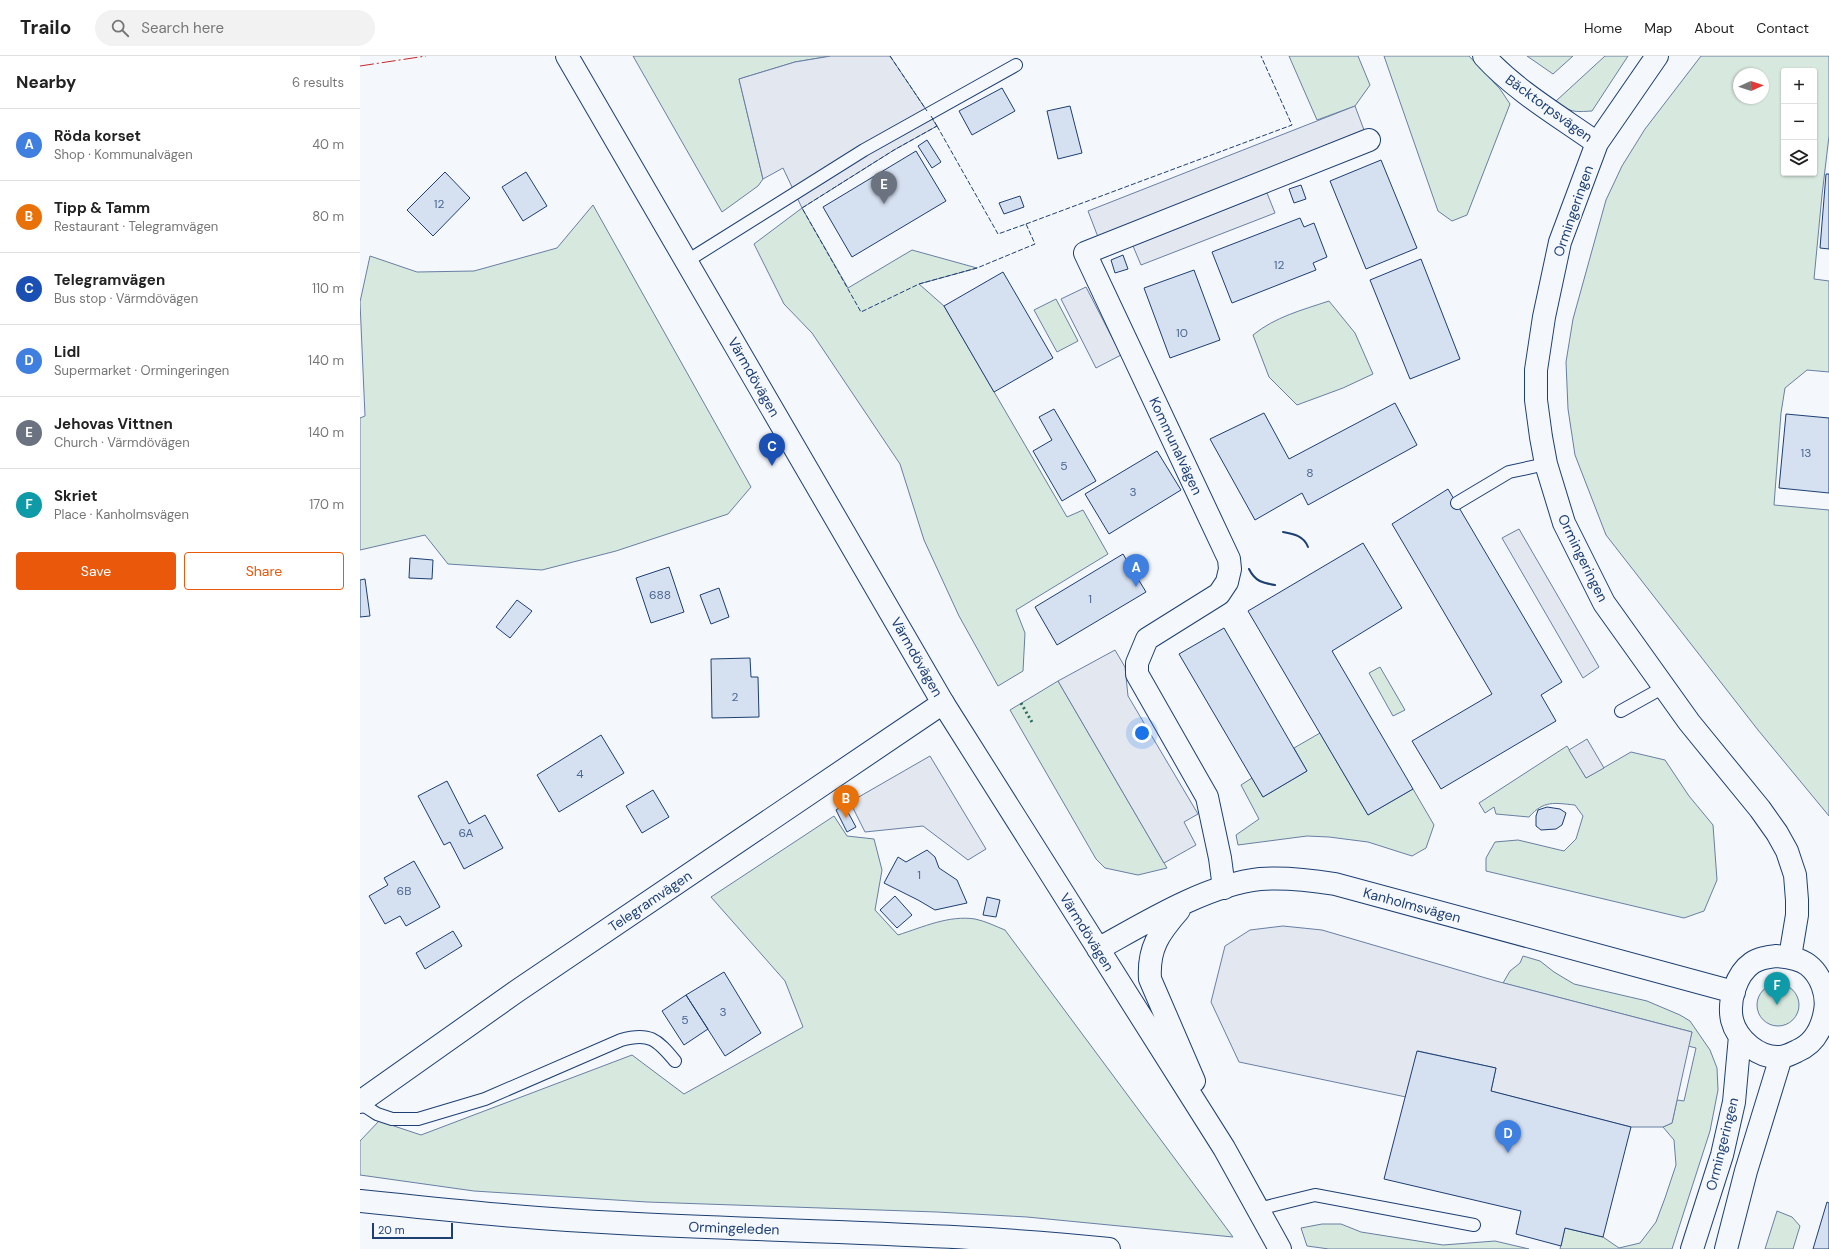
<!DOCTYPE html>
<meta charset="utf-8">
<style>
:root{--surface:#fff;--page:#f2f2f2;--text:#222;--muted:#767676;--line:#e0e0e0;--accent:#ea580c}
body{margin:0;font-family:"DM Sans",sans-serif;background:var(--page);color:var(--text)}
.controls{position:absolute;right:12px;top:12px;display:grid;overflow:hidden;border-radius:4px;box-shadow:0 1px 3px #0004}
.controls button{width:36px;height:36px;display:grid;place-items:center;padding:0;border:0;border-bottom:1px solid var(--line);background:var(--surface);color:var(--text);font:20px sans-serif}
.compass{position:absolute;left:1373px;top:12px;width:36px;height:36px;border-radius:50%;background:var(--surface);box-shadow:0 1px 3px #0004;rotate:87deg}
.scale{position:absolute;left:12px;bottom:10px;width:81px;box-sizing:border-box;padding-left:4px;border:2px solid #1d3f73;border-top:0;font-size:11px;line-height:14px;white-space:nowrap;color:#1d3f73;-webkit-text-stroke:3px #f4f7fb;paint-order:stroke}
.you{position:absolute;left:782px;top:677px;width:14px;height:14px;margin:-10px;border:3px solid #fff;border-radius:50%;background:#1a73e8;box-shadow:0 0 0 6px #1a73e833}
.badge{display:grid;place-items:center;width:26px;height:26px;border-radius:50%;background:var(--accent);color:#fff;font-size:13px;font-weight:700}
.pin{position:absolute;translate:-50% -33px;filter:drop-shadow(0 1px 2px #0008)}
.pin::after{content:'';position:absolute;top:21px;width:14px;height:12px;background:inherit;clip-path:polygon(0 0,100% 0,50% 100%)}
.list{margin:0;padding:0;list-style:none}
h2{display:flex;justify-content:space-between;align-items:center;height:52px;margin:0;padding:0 16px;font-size:17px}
h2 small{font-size:13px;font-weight:400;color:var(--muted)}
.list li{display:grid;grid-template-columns:26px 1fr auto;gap:12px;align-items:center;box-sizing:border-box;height:72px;padding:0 16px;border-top:1px solid var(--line)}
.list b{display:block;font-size:15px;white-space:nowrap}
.list p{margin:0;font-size:13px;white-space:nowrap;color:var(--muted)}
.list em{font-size:13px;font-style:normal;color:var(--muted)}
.actions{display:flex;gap:8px;padding:12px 16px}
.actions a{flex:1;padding:9px 0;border:1px solid var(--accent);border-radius:4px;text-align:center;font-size:14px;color:var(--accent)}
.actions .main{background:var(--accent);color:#fff}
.icon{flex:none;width:22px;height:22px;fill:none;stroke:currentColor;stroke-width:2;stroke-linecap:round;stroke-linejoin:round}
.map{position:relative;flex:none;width:1469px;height:1193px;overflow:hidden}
header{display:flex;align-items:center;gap:24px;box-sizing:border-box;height:56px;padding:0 20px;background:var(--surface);border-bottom:1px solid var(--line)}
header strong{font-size:19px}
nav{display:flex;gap:22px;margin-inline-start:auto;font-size:14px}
.search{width:280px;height:36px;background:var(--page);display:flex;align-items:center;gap:10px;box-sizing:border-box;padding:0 14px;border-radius:22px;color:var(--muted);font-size:15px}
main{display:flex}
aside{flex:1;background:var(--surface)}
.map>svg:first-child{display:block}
</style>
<header>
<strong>Trailo</strong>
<div class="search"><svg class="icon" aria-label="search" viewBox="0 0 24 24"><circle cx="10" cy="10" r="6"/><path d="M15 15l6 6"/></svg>Search here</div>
<nav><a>Home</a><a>Map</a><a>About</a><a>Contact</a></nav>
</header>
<main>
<aside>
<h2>Nearby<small>6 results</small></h2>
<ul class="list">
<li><span class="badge" style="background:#3f7fe0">A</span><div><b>Röda korset</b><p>Shop · Kommunalvägen</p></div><em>40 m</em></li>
<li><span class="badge" style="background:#e8710a">B</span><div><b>Tipp &amp; Tamm</b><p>Restaurant · Telegramvägen</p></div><em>80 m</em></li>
<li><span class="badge" style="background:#1a4fb4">C</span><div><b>Telegramvägen</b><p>Bus stop · Värmdövägen</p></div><em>110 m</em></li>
<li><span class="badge" style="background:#3f7fe0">D</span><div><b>Lidl</b><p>Supermarket · Ormingeringen</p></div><em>140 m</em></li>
<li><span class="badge" style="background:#6b7280">E</span><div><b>Jehovas Vittnen</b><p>Church · Värmdövägen</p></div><em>140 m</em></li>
<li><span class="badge" style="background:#0f9aa8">F</span><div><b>Skriet</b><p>Place · Kanholmsvägen</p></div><em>170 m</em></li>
</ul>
<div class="actions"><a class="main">Save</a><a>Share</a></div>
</aside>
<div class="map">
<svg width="1469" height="1193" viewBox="0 0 1469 1193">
<rect width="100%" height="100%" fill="#f4f7fb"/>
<path fill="#d7e8df" stroke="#687fa3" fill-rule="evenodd" d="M 273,0 L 471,0 L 435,6 L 379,23 L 403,123 L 398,130 L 362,156 Z
M 929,0 L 998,0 L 1010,29 L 995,50 L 957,64 Z
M 1024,0 L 1109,0 L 1140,33 L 1150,48 L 1107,159 L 1092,165 L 1078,155 Z
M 1167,0 L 1213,0 L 1193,18 Z
M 1245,0 L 1268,0 L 1232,55 C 1215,56 1210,57 1196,45 Z
M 1341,0 L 1469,0 L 1469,80 L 1462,139 L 1454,223 L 1469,225 L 1469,316 L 1447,314 L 1425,332 L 1421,357 L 1414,449 L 1469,454 L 1469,760 L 1398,674 L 1246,479 L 1215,399 L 1208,353 L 1206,306 L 1213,263 L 1246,144 L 1262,110 L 1285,73 ZM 1424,15 L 1454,15 L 1454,117 L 1424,117 ZM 1379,18 L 1403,18 L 1403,42 L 1379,42 Z
M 233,149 L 391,431 L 368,458 L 256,495 L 182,514 L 88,508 L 65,479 L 0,494 L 0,362 L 5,360 L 0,246 L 10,200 L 57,216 L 114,215 L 197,192 Z
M 442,152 L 488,232 L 552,194 L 617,212 L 559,228 L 584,250 L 707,461 L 723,454 L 748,498 L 656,554 L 665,577 L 663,615 L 638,630 L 599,560 L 564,484 L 540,408 L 452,277 L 424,248 L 394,188 Z
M 696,243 L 718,285 L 697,296 L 674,254 Z
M 969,245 L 995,277 L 1013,318 L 983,332 L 937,349 L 909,321 L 893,279 C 915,261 942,254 969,245 Z
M 1020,611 L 1045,654 L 1033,660 L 1009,617 Z
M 698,625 L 807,812 L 778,819 L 745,812 L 736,803 L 650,654 Z
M 960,677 L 1008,759 L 1053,733 L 1074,769 L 1066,792 L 1052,800 L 1008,786 L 969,781 L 947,780 L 878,789 L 876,779 L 899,763 L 881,729 L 892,722 L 903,741 L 947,715 L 934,692 Z
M 1207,690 L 1226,722 L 1271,696 L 1305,704 L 1329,740 L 1353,769 L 1357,824 L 1344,855 L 1324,862 L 1126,815 L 1126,802 L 1135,786 L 1158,784 L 1204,795 L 1216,783 L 1223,760 L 1215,749 C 1194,747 1184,744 1169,761 L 1136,758 L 1134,751 L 1125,757 L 1119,747 Z
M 474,760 L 487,780 L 514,783 L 522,814 L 515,854 L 538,879 C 563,871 589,859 615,863 C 625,865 635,870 645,874 L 873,1181 L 667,1161 L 577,1156 L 287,1146 L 114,1135 L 0,1119 L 0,1085 L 19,1065 L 61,1079 L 272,999 L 324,1038 L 443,971 L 425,925 L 351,841 Z
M 1163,900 L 1180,905 L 1194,916 L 1214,928 L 1287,945 L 1320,959 L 1330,965 L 1350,994 L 1357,1012 L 1358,1034 L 1350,1075 L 1312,1193 L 1200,1193 L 1205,1172 L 1243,1181 L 1259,1192 L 1280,1187 L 1296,1166 L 1305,1142 L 1316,1109 L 1314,1084 L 1303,1071 L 1312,1067 L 1317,1044 L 1324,1045 L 1336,992 L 1328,990 L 1332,976 L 1143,927 L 1150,915 L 1160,907 Z
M1397 949a21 21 0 1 1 42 0a21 21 0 1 1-42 0Z
M 1417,1155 L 1432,1161 L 1440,1170 L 1433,1193 L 1405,1193 Z
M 962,1168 L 981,1168 L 1001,1176 L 1083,1189 L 1135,1185 L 1169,1193 L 969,1193 L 947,1190 L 941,1172 Z"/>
<path fill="#e3e8f0" stroke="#687fa3" d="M 471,0 L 530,0 L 577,70 L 534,94 L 442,152 L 423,112 L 403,123 L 379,23 L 435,6 Z
M 995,50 L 1004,74 L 738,181 L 728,155 Z
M 907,137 L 915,157 L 781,209 L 773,190 Z
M 726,231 L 761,299 L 736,312 L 701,243 Z
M 1159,473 L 1239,611 L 1223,622 L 1142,482 Z
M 755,594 L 765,611 L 768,640 L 838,758 L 824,766 L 836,789 L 804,807 L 698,625 Z
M 1227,683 L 1244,712 L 1226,722 L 1209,694 Z
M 570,700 L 626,793 L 608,804 L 563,770 L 505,776 L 490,746 Z
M 923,870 L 962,874 L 1136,925 L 1332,976 L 1312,1067 L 1303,1071 L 1271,1071 L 1131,1035 L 1136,1012 L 1058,995 L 1046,1041 L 879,1006 L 851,946 L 865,890 L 890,874 Z"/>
<path fill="#d5e0f0" stroke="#1d3f73" d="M 642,32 L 655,55 L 612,79 L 599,55 Z
M 710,50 L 722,97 L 698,103 L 687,55 Z
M 567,84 L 581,106 L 572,112 L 558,90 Z
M 556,95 L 586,145 L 492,201 L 463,151 Z
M 1021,104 L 1057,192 L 1006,213 L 970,125 Z
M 85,116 L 110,142 L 73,180 L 47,154 Z
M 166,116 L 187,150 L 163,165 L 142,131 Z
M 1466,118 L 1469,118 L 1469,193 L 1460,192 Z
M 941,129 L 946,143 L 934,147 L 929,133 Z
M 660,140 L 664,151 L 644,158 L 639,147 Z
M 940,162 L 944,171 L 954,167 L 967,201 L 953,207 L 956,214 L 872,247 L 852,196 Z
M 763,199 L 768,213 L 755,217 L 751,204 Z
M 1061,203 L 1100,303 L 1050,323 L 1010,224 Z
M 834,214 L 860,284 L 810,302 L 784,232 Z
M 643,216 L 693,302 L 634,336 L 584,250 Z
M 1035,347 L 1057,389 L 948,449 L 942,437 L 895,464 L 850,383 L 904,357 L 929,403 Z
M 694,353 L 736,425 L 702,445 L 673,395 L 692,384 L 679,361 Z
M 1426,358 L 1469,362 L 1469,437 L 1419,432 Z
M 797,395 L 821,434 L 749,478 L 725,438 Z
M 1088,433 L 1202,626 L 1181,639 L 1196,665 L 1081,733 L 1052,685 L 1132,638 L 1032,468 Z
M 1003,487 L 1042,552 L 972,595 L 1053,733 L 1008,759 L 888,555 Z
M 763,498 L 786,536 L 697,589 L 675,551 Z
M 50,502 L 73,504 L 72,523 L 49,522 Z
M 309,511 L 324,556 L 291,567 L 276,522 Z
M 5,523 L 10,560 L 0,561 L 0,524 Z
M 359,532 L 369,561 L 351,568 L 340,539 Z
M 157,544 L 172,555 L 150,582 L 136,571 Z
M 864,572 L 947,715 L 903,741 L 819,598 Z
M 390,602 L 391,621 L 398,621 L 399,661 L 352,662 L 351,603 Z
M 241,679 L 264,717 L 199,756 L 177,719 Z
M 87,725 L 109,768 L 125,759 L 143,792 L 104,813 L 90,786 L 84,789 L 58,740 Z
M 293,734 L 309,761 L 282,777 L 266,750 Z
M 484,749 L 496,771 L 487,776 L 476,754 Z
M 1187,751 L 1200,753 L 1206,757 L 1202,769 L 1196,773 L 1181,774 L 1176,770 L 1176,760 L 1178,754 Z
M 567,794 L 575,801 L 579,812 L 597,824 L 607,847 L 575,854 L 558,844 L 524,827 L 538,801 L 546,806 Z
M 54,805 L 80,851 L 46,870 L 40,860 L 25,868 L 9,840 L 28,829 L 24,822 Z
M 535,840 L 552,859 L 537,872 L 520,854 Z
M 627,841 L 640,844 L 636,861 L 623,859 Z
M 93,875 L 102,890 L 65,913 L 56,897 Z
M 364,916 L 401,977 L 365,1000 L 326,939 Z
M 326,939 L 348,973 L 324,989 L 302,955 Z
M 1057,995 L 1136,1012 L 1131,1035 L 1271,1071 L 1243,1181 L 1205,1172 L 1201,1190 L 1156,1178 L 1161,1155 L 1024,1123 Z
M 1467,1146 L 1469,1147 L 1469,1193 L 1453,1193 Z"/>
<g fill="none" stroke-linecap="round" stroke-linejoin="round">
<defs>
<path id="lane" d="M 327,205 L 504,94 L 656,9
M 1097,447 L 1149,416 L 1186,408
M 1261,655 L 1304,631
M 0,1047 L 17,1058 L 32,1063 L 58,1063 L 125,1043 L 261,984 C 289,976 297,983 315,1005
M 898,1153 L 955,1139 L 1114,1169"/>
<path id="street" d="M 864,832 L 860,802 L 847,741 L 777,618 L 777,607 L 787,583 L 859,538 L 867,526 L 870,513 L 869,503 L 725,197 L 1009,84
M 0,1046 L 157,935 L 583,647"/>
<path id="secondary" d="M 207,0 L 583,647 L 864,1092 L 920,1193
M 1124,0 C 1156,35 1199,60 1237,87
M 1297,0 L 1237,87 L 1200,186 L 1184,261 L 1176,314 L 1176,344 L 1181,381 L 1186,408 L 1204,467 L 1244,547 L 1329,666 L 1400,753 L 1417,777 L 1427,795 L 1435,819 L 1437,844 L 1437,859 L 1430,901
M 819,854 C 799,877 788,892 790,923 L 834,1025
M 738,893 C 785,867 846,829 900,823 C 925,821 950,824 975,828 L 1374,936
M 1416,900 C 1426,901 1439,902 1448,909 C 1461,919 1468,939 1465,955 C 1462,973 1454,988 1437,995 C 1431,998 1426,1001 1419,1001 C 1399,1002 1377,984 1372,964 C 1368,945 1376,918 1392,907 C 1399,902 1408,901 1416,900 Z
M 0,1145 C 86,1154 173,1163 259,1167 C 423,1176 586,1176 749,1193
M 1332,1193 L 1362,1099 L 1374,1046 L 1380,980
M 1366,1193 L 1386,1115 L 1421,1001"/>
</defs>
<use href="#lane" stroke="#1d3f73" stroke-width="14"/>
<use href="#street" stroke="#1d3f73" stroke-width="24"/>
<use href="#secondary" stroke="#1d3f73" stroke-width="24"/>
<use href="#lane" stroke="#f4f7fb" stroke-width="12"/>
<use href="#street" stroke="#f4f7fb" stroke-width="22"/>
<use href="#secondary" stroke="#f4f7fb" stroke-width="22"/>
<path stroke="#2c6c60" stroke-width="3" stroke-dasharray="2 3" stroke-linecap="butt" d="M 661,647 L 673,668"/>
<path stroke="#1d3f73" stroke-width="1" stroke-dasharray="5 2" stroke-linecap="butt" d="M 530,0 L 567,55
M 571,60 L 577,70
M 577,70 L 638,178 L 666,168 L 675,188 L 617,212 L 559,228 L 501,256 L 442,152 L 534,94 Z
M 666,168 L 932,69 L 901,0"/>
<path stroke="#1d3f73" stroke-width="2" d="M 923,476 C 934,478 944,480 948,491
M 889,513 C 895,525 902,527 915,529"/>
<path stroke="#c62828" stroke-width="1" stroke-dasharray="14 3 2 3" stroke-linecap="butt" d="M 0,10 L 66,0"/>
</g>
<g text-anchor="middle" stroke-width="3" stroke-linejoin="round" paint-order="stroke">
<g font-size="12" fill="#4b6792">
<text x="79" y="152">12</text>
<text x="919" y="213">12</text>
<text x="822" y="281">10</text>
<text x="1446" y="401">13</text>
<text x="704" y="414">5</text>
<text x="950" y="421">8</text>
<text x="773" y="440">3</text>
<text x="300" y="543">688</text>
<text x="730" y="547">1</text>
<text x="375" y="645">2</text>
<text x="220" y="722">4</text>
<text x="106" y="781">6A</text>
<text x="559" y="823">1</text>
<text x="44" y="839">6B</text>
<text x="363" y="960">3</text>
<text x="325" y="968">5</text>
</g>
<g font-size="14" fill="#1d3f73" stroke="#f4f7fb">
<text transform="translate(1189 52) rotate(36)" y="5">Bäcktorpsvägen</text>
<text transform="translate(1213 155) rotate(-71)" y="5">Ormingeringen</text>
<text transform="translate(394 321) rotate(60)" y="5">Värmdövägen</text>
<text transform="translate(816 390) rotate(65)" y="5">Kommunalvägen</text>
<text transform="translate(1223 502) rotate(64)" y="5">Ormingeringen</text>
<text transform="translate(557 601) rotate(60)" y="5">Värmdövägen</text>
<text transform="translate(290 845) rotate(-34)" y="5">Telegramvägen</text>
<text transform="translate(1052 849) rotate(15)" y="5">Kanholmsvägen</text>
<text transform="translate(727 876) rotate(58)" y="5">Värmdövägen</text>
<text transform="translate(1362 1088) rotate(-76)" y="5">Ormingeringen</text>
<text transform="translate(374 1172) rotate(2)" y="5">Ormingeleden</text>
</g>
</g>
</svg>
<div class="controls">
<button>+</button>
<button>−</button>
<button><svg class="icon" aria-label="layers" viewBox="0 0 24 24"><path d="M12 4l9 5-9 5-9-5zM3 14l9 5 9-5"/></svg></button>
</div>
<svg class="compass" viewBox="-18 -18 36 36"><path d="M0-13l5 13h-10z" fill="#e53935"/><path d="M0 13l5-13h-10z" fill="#767676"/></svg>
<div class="scale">20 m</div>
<div class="you"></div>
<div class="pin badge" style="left:776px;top:531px;background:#3f7fe0">A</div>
<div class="pin badge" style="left:486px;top:762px;background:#e8710a">B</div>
<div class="pin badge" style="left:412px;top:410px;background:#1a4fb4">C</div>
<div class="pin badge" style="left:1148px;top:1097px;background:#3f7fe0">D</div>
<div class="pin badge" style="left:524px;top:148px;background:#6b7280">E</div>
<div class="pin badge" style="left:1417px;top:949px;background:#0f9aa8">F</div>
</div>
</main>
